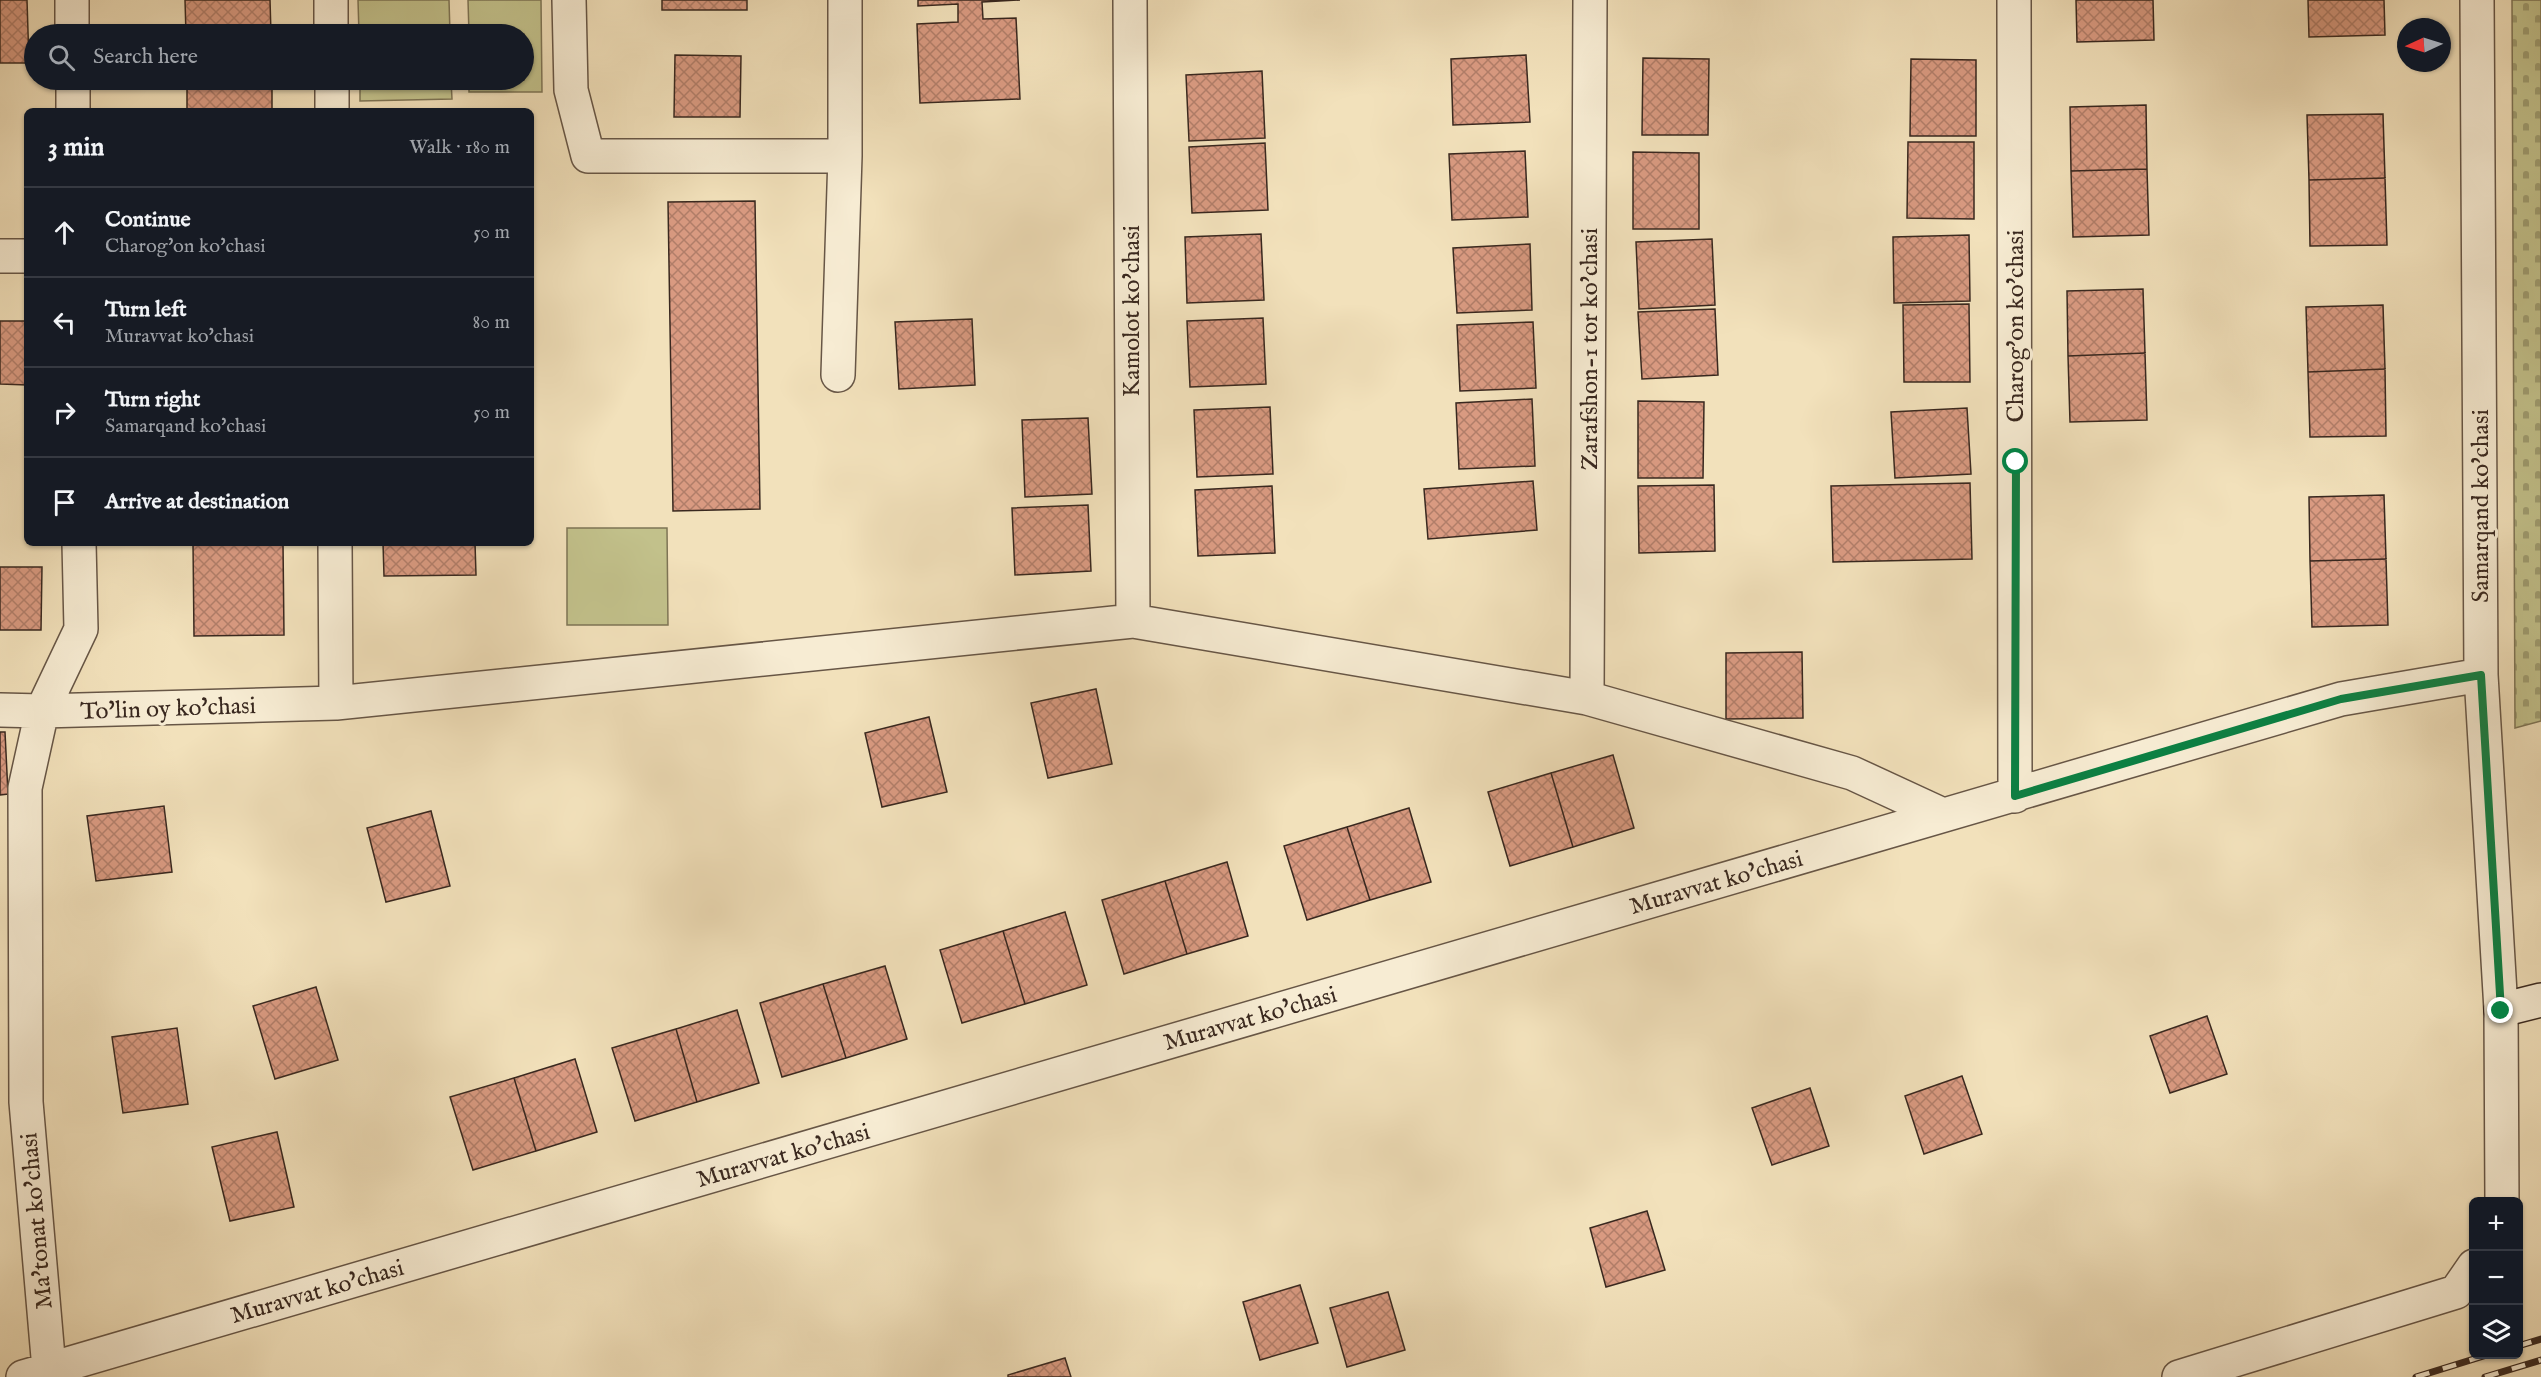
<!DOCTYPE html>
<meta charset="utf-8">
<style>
:root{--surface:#171b24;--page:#242831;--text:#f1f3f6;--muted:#9ea1a6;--line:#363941}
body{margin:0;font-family:"IM FELL English",serif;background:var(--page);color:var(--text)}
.controls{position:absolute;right:18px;bottom:18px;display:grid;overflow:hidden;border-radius:9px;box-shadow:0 2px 4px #0004}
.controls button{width:54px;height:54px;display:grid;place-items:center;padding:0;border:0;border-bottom:2px solid var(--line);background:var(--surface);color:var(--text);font:30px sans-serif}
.compass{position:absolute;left:2397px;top:18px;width:54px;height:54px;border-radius:50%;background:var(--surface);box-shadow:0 2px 4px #0004;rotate:266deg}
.stop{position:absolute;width:18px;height:18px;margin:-14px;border:4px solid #0b8043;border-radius:50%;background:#fff}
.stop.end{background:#0b8043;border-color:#fff;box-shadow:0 2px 6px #0008}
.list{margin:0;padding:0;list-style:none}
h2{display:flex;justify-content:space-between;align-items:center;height:78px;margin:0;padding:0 24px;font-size:26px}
h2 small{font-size:20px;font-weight:400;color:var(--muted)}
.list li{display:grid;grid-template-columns:39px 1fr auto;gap:18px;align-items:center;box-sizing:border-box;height:90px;padding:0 24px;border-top:2px solid var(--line)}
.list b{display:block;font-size:22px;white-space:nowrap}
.list p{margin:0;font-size:20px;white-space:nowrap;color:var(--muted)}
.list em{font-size:20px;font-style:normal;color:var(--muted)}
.icon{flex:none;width:33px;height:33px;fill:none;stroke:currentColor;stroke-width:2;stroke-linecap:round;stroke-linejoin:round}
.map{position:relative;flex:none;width:2541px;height:1377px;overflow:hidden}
.search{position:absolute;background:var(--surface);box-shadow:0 2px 4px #0004;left:24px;top:24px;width:510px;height:66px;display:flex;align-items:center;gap:15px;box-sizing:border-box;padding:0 21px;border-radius:33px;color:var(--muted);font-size:22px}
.panel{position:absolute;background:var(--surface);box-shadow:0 2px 4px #0004;left:24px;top:108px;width:510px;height:438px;border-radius:9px}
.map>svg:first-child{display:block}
</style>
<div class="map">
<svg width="2541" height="1377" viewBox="0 0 2541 1377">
<defs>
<pattern id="cemetery-stones" width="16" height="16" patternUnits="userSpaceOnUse" patternTransform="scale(1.5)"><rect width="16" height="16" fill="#c2c18b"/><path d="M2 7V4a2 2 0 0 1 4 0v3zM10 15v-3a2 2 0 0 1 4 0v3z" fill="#9f9d71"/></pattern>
<pattern id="building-cross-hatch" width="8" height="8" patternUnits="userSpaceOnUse" patternTransform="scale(1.5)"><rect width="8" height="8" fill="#d99a81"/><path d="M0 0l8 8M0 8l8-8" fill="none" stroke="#b17e69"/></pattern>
</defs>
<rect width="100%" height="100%" fill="#f2e1bb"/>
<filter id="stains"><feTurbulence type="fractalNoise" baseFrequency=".00333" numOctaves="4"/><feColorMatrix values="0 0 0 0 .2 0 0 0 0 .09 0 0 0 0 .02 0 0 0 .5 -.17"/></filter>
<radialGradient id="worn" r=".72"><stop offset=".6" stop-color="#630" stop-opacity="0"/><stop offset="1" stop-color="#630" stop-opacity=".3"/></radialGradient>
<path fill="#c2c18b" stroke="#7e7455" stroke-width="1.5" d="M 358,0 L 449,0 L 450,34 L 359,34 Z
M 468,0 L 541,0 L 542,92 L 469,92 L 469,80 L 524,80 L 524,34 L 469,34 Z
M 360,80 L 451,80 L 452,99 L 360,101 Z
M 567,528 L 667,528 L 668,625 L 567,625 Z"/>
<path fill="url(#cemetery-stones)" stroke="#7e7455" stroke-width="1.5" d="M 2512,0 L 2541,0 L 2541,721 L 2515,728 Z"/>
<path fill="url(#building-cross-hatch)" stroke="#39281f" stroke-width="1.5" d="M 0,0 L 27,0 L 29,63 L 0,63 Z
M 185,0 L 270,0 L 271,34 L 186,34 Z
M 662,0 L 747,0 L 747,10 L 662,10 Z
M 918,0 L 1020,0 L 982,2 L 983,19 L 1016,18 L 1020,99 L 920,103 L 917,24 L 958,22 L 958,4 L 918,6 Z
M 2076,0 L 2153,0 L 2154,40 L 2077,42 Z
M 2308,0 L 2384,0 L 2385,35 L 2309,37 Z
M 675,55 L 741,56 L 740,117 L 674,117 Z
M 1526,55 L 1530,122 L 1453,125 L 1451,59 Z
M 1643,58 L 1709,59 L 1708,135 L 1642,135 Z
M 1911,59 L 1976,60 L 1976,136 L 1910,136 Z
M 1262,71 L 1265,138 L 1189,141 L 1186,75 Z
M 187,80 L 272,80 L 272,111 L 187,111 Z
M 2146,105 L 2147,169 L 2071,171 L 2070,107 Z
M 2383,114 L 2385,178 L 2309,180 L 2307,115 Z
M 1908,142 L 1974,142 L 1974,219 L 1907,218 Z
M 1265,143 L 1268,210 L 1192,213 L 1189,147 Z
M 1525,151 L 1528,217 L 1452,220 L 1449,154 Z
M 1633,152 L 1699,153 L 1699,229 L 1633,229 Z
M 2147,169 L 2149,235 L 2073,237 L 2071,171 Z
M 2385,178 L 2387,245 L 2310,246 L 2309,180 Z
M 755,201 L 760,509 L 673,511 L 668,202 Z
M 1261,234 L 1264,300 L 1187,303 L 1185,237 Z
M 1969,235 L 1970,301 L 1894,303 L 1893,237 Z
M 1712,239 L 1715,305 L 1639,309 L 1636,242 Z
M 1530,244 L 1532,310 L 1457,313 L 1453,248 Z
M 2143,289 L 2145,353 L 2068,356 L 2067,291 Z
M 1969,304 L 1970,382 L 1904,382 L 1903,305 Z
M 2383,305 L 2385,369 L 2308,372 L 2306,307 Z
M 1715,309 L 1718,375 L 1642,379 L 1638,312 Z
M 1263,318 L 1266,384 L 1190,387 L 1187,321 Z
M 972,319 L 975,385 L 899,389 L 895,322 Z
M 0,321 L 27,321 L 27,385 L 0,384 Z
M 1533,322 L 1536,388 L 1460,391 L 1457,325 Z
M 2145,353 L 2147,420 L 2070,422 L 2068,356 Z
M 2385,369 L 2386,436 L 2310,437 L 2308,372 Z
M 1532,399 L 1535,466 L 1459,469 L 1456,403 Z
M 1638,401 L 1704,402 L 1703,478 L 1638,478 Z
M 1270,407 L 1273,474 L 1197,477 L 1194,410 Z
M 1967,408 L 1971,474 L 1895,478 L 1891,412 Z
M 1088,418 L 1092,494 L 1025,497 L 1022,420 Z
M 1533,481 L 1537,530 L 1428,539 L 1424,489 Z
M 1970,483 L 1972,559 L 1833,562 L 1831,486 Z
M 1714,485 L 1715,551 L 1639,553 L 1638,486 Z
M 1272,486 L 1275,553 L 1198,556 L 1195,490 Z
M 2384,495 L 2386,559 L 2310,561 L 2309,497 Z
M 1088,505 L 1091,571 L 1015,575 L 1012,508 Z
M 193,543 L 283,543 L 284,635 L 194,636 Z
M 383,543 L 475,543 L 476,575 L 384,576 Z
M 2386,559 L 2388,625 L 2312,627 L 2310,561 Z
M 0,567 L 42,567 L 41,630 L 0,630 Z
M 1802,652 L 1803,718 L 1726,719 L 1726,653 Z
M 1096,689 L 1112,764 L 1048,778 L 1031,703 Z
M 929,717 L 947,792 L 882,807 L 865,733 Z
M 0,732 L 5,732 L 8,794 L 0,795 Z
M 1613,755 L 1634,828 L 1573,847 L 1551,773 Z
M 1551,773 L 1573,847 L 1510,866 L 1488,792 Z
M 164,806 L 172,872 L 96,881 L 87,816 Z
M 1409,808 L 1431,882 L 1370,900 L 1347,827 Z
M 431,811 L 450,886 L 386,902 L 367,828 Z
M 1347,827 L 1370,900 L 1307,920 L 1284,846 Z
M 1227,862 L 1248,936 L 1187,954 L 1165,881 Z
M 1165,881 L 1187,954 L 1124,974 L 1102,900 Z
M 1065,912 L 1087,985 L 1025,1004 L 1003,931 Z
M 1003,931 L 1025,1004 L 962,1023 L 940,950 Z
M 885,966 L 907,1039 L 846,1058 L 823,984 Z
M 823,984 L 846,1058 L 782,1077 L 760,1003 Z
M 316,987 L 338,1060 L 275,1079 L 253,1006 Z
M 737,1010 L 759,1083 L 697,1102 L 676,1029 Z
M 2207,1016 L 2227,1074 L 2170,1093 L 2150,1036 Z
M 177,1028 L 188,1104 L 123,1113 L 112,1037 Z
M 676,1029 L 697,1102 L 635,1121 L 612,1048 Z
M 575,1059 L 597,1132 L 536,1151 L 514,1078 Z
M 1962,1076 L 1982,1134 L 1924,1154 L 1905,1096 Z
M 514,1078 L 536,1151 L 473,1170 L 450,1097 Z
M 1810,1088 L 1829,1146 L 1772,1165 L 1752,1108 Z
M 277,1132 L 294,1207 L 230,1221 L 212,1147 Z
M 1647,1211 L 1665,1270 L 1606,1287 L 1590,1228 Z
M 1300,1285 L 1318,1343 L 1260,1360 L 1243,1302 Z
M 1388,1292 L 1405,1350 L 1347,1367 L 1330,1308 Z
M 1065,1358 L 1071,1377 L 1008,1377 L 1008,1375 Z"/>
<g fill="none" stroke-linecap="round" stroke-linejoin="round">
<defs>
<path id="street" d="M 72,0 L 72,34
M 331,0 L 331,34
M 569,0 L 571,90 L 588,156 L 845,156
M 1130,0 L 1133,621
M 2014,0 L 2015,796
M 2477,0 L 2481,675 L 2501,1010 L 2502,1202
M 73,80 L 73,111
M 332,80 L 332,111
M 0,256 L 27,256
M 838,375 L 845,156 L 845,0
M 335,543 L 336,703
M 1587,698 L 1590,0
M 0,710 L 42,711 L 336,703 L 1133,621 L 1587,698 L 1852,773 L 1943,815
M 49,1369 L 26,1102 L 25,788 L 42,711 L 81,629 L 79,543
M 23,1377 L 2341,699 L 2481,675
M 2179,1377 L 2456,1292 L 2474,1266"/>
<path id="secondary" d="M 2501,1010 L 2541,1000"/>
</defs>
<use href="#street" stroke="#675646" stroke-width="36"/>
<use href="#secondary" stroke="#39281f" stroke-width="36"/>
<use href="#street" stroke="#f7ecd3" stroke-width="33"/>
<use href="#secondary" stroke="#f7ecd3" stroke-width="33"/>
<defs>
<path id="rail" d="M 2518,1346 L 2541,1339
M 2416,1377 L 2490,1354
M 2485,1377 L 2541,1360"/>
</defs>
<use href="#rail" stroke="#39281f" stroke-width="7"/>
<use href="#rail" stroke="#f7ecd3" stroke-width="4.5" stroke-dasharray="14" stroke-linecap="butt"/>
</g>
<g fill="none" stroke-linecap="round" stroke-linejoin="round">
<path stroke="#0b8043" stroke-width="8" d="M 2016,462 L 2015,796 L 2341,699 L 2481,675 L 2501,1011"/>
</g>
<g text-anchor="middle" stroke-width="6" stroke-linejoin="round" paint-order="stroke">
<g font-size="24" fill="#39281f" stroke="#f7ecd3">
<text transform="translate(1131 311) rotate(-90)" y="8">Kamolot ko'chasi</text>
<text transform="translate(2015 326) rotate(-90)" y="8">Charog'on ko'chasi</text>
<text transform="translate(1589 349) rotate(-90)" y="8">Zarafshon-1 tor ko'chasi</text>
<text transform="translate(2480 506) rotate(-90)" y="8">Samarqand ko'chasi</text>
<text transform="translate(168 708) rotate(-2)" y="8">To'lin oy ko'chasi</text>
<text transform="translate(1716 882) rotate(-16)" y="8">Muravvat ko'chasi</text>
<text transform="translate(1250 1018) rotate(-16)" y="8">Muravvat ko'chasi</text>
<text transform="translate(783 1155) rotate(-16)" y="8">Muravvat ko'chasi</text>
<text transform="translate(36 1221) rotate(-95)" y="8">Ma'tonat ko'chasi</text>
<text transform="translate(317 1291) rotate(-16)" y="8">Muravvat ko'chasi</text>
</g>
</g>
<rect width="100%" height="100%" filter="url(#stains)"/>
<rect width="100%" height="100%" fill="url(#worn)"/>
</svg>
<div class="controls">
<button>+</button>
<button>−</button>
<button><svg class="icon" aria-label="layers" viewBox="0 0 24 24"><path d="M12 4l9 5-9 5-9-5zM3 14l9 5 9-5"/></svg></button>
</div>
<svg class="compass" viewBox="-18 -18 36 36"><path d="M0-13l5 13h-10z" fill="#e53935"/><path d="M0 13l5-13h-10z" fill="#9ea1a6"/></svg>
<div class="stop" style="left:2016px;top:462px"></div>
<div class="stop end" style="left:2501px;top:1011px"></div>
<div class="search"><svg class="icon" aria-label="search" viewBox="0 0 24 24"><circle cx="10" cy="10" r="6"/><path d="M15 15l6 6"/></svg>Search here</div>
<section class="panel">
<h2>3 min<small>Walk · 180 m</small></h2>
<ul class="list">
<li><svg class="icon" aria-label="ahead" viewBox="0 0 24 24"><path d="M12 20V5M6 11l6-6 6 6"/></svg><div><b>Continue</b><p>Charog'on ko'chasi</p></div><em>50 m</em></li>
<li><svg class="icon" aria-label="left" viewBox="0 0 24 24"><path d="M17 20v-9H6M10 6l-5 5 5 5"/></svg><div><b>Turn left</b><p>Muravvat ko'chasi</p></div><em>80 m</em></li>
<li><svg class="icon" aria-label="right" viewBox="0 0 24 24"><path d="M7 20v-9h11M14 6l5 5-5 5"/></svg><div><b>Turn right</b><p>Samarqand ko'chasi</p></div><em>50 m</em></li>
<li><svg class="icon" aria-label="arrive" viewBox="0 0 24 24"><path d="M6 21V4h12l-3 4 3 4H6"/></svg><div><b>Arrive at destination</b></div></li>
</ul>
</section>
</div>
